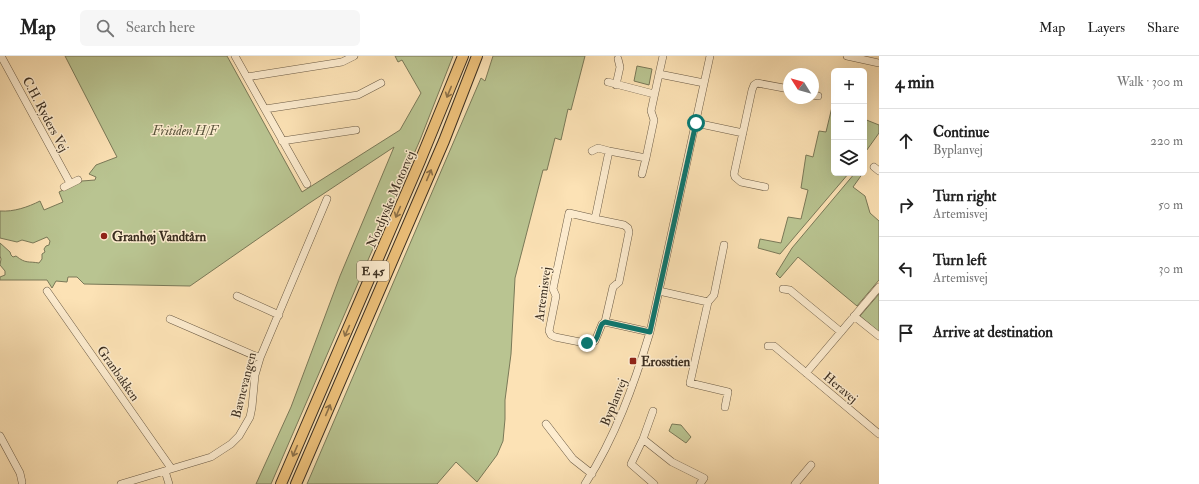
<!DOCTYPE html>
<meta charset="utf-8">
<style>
:root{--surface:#fff;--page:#f6f6f6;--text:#222;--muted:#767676;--line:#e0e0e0}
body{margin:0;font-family:"IM FELL Double Pica",serif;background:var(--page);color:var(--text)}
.controls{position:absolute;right:12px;top:12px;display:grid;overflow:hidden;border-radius:6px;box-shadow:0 4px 16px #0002}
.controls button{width:36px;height:36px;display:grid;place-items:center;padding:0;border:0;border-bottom:1px solid var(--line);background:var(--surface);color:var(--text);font:20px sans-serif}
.compass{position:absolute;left:783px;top:12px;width:36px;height:36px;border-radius:50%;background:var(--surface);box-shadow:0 4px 16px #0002;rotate:307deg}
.stop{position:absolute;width:12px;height:12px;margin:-9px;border:3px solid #0f766e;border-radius:50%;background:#fff}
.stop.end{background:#0f766e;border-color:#fff;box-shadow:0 1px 4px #0008}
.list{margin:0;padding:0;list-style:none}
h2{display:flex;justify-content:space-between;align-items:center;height:52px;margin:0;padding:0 16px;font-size:17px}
h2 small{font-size:13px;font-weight:400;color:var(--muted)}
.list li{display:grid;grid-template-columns:26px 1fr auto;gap:12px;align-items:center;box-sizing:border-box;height:64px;padding:0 16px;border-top:1px solid var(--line)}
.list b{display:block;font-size:15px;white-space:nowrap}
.list p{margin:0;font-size:13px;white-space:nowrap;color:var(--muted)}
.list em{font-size:13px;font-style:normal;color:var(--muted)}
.icon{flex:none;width:22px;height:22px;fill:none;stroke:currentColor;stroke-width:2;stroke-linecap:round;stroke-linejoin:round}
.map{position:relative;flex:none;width:879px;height:428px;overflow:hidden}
header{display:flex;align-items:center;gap:24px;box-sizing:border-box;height:56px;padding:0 20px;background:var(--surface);border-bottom:1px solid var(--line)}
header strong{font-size:19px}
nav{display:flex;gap:22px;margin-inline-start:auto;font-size:14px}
.search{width:280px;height:36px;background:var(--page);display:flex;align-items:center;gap:10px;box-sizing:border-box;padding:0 14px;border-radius:6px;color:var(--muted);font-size:15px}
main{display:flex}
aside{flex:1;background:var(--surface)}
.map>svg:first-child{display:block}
</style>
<header>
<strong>Map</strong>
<div class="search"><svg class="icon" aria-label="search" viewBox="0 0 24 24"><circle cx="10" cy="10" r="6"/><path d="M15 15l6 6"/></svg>Search here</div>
<nav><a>Map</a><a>Layers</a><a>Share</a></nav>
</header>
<main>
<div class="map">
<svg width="879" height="428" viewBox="0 0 879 428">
<rect width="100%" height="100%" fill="#fce2b5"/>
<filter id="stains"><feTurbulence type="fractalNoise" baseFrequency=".005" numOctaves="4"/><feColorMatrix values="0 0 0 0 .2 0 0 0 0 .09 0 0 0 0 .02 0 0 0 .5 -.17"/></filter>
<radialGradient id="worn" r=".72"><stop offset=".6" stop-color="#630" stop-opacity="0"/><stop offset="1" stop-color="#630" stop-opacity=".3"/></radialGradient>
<path fill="#b9c491" stroke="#7a7958" d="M 65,0 L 227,0 L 302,136 L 400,74 L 421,37 L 402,4 L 398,6 L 395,0 L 453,0 L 420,84 L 271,428 L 256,428 L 291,351 L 340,220 L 394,91 L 308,148 L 190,230 L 84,228 L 77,221 L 68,221 L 67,226 L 56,225 L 52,232 L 47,224 L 0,224 L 0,221 L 5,219 L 5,215 L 0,209 L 1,203 L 0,200 L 0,187 L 10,196 L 11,199 L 13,201 L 16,200 C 26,208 28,205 39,207 L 42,203 L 42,198 L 45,196 L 44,193 L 46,190 L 49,189 L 50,185 L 47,181 L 33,187 L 22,184 L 17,186 L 0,182 L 0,155 C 14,156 28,151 40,145 L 44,154 L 63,146 L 59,136 L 82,125 L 95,124 L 96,121 L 89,118 L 96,109 L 117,101 Z
M 493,0 L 585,0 L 571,54 L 568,53 L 561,84 L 555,82 L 547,114 L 543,114 L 515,222 L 511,298 L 505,344 L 505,363 L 503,385 L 497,399 L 477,426 L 456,406 L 437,428 L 307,428 L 481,22 L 485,25 Z
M 637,10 L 652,13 L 649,29 L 634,25 Z
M 832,51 L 834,52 L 834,117 L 849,117 L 780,198 L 758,192 L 760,183 L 781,187 L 788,161 L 801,163 L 808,134 L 801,132 L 806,99 L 813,101 L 819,75 L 826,76 Z
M 864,63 L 879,69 L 879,77 L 864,98 Z
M 855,117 L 863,117 L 853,131 L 865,140 L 870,157 L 879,165 L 879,224 L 857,250 L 798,201 L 780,222 L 776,218 L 792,192 Z
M 879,238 L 879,276 L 860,260 Z
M 672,368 L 681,369 L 691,381 L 686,387 L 669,375 Z"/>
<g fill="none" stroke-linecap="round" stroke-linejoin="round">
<defs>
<path id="minor" d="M 1,0 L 70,127
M 235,0 L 307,128
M 847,0 L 879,7
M 659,18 L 663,0
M 247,21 L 342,6 L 354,0
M 608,26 L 654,38
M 616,29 L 620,11 L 618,3
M 813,39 L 818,40
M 265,53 L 358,39 L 381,27
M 696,67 L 743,77
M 282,85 L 356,74
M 592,95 L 598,92 L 609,95
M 874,111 L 879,115
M 642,118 L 646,102
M 64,131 L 78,124
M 765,131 L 741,126 L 735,121 L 734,118 L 752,34 L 754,29 L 757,27 L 789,33
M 595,163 L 569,157 L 553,233 L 556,240 L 549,275 L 551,279 L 555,281 L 590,288 L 595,285 L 602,268 L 605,266
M 724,189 L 714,239 L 708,246 L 690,327 L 728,336 L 725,351
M 783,233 L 790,234 L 841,276
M 47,235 L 171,412
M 659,235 L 708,246
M 237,240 L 279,259
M 854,260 L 879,280
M 170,263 L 260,302
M 650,276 L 605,266 L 613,231 L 619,226 L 629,176 L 628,172 L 624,169 L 595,163 L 609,95 L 646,102 L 654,64 L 651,55 L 659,18 L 704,27
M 768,290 L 774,290 L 879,378
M 806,317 L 879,231
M 653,355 L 643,383 L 631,408 L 654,428
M 546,368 L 573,403 L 592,418
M 0,380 L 20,417 L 22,426
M 643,383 L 672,406 L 704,422 L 700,428
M 165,415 L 169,428
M 121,428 L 211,401 L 231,388 L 239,380 L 250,361 L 252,351 L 255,319 L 260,302 L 327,143
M 585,428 C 615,382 634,329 650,276 L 710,0
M 795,428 L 811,409"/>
<path id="highway" d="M 281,428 L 420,105 L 463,0
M 296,428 L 444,85 L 477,0"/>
</defs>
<use href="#minor" stroke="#6b5b45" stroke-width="8"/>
<use href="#highway" stroke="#3b2e20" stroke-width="12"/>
<use href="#minor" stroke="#fdeccf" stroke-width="7"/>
<use href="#highway" stroke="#eec17a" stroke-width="10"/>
</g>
<defs><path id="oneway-shaft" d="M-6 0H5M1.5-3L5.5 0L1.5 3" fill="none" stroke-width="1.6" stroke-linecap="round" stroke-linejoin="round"/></defs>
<g stroke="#8c7048">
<use href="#oneway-shaft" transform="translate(449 36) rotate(112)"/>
<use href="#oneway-shaft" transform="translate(429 119) rotate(-67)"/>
<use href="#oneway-shaft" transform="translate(398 156) rotate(113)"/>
<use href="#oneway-shaft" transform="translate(347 275) rotate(114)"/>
<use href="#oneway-shaft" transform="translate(328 354) rotate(-67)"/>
<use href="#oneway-shaft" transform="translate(295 395) rotate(113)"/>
</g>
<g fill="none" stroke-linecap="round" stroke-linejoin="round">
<path stroke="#0f766e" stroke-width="5" d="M 587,287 C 599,288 597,276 602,268 L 605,266 L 650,276 L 696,67"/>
</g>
<g fill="#8f2418" stroke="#fdeccf" stroke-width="1.5">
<circle cx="104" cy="180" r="4"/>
<rect x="629" y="301" width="8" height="8" rx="2"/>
</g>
<g text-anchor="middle" stroke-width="3" stroke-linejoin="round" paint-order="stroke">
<rect fill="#fdeccf" stroke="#756754" stroke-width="1" x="357" y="205" width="32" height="20" rx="3"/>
<g font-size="12" font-weight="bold" fill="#3b2e20">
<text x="373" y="219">E 45</text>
</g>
<g font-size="13" fill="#3b2e20" stroke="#fdeccf">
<text transform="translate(46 58) rotate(62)" y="5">C.H. Ryders Vej</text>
<text transform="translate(390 143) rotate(-67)" y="5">Nordjyske Motorvej</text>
<text transform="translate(542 238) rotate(-82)" y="5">Artemisvej</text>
<text transform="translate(119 317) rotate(55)" y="5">Granbakken</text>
<text transform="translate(243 329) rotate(-76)" y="5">Bavnevangen</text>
<text transform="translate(841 331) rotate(40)" y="5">Heravej</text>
<text transform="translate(613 346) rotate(-68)" y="5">Byplanvej</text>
</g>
<g font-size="13" font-style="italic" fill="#5a543c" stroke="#fdeccf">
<text x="185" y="79">Fritiden H/F</text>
</g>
<g font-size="13" font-weight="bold" fill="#3b2e20" stroke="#fdeccf" text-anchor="start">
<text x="112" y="185">Granhøj Vandtårn</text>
<text x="641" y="310">Erosstien</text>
</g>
</g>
<rect width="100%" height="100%" filter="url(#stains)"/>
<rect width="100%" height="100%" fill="url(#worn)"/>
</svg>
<div class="controls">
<button>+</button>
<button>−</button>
<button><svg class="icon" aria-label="layers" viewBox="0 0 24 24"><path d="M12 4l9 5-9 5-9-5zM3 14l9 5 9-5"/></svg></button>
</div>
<svg class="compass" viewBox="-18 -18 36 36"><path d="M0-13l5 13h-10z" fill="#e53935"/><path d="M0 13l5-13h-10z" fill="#767676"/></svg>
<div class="stop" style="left:696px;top:67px"></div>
<div class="stop end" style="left:587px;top:287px"></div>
</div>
<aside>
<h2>4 min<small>Walk · 300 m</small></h2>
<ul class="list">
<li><svg class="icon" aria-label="ahead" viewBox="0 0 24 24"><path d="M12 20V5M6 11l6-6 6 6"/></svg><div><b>Continue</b><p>Byplanvej</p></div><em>220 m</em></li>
<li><svg class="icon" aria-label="right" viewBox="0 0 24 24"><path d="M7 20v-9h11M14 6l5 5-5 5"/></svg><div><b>Turn right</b><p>Artemisvej</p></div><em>50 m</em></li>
<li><svg class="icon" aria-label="left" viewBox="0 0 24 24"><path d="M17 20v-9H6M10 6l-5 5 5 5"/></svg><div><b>Turn left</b><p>Artemisvej</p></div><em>30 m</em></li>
<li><svg class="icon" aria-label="arrive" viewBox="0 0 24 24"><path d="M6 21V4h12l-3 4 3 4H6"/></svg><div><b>Arrive at destination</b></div></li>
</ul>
</aside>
</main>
